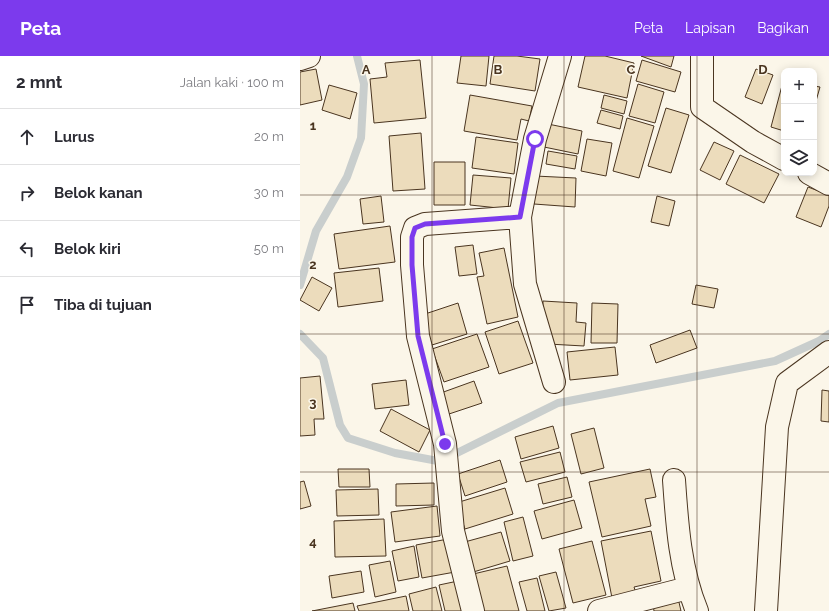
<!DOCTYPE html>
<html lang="id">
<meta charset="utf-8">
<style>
:root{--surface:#fff;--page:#f7f7f7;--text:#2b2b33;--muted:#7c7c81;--line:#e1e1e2;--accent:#7c3aed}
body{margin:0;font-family:Raleway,sans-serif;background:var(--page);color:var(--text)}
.controls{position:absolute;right:12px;top:12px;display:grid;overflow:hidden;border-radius:8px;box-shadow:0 2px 10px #0003}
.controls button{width:36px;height:36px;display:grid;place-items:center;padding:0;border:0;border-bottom:1px solid var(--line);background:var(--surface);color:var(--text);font:20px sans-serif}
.stop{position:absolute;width:12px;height:12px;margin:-9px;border:3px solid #7c3aed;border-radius:50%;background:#fff}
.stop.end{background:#7c3aed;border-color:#fff;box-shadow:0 1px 4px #0008}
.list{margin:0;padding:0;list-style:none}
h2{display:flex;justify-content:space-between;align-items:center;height:52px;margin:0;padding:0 16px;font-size:17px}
h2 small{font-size:13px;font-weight:400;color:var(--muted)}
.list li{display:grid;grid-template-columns:26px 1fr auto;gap:12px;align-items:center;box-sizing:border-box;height:56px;padding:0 16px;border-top:1px solid var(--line)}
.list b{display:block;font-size:15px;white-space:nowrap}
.list em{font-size:13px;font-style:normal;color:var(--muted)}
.icon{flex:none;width:22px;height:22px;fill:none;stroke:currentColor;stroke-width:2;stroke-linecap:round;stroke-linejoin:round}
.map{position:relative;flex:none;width:529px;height:555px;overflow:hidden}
header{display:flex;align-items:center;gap:24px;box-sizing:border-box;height:56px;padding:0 20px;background:var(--accent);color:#fff}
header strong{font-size:19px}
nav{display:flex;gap:22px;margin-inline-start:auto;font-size:14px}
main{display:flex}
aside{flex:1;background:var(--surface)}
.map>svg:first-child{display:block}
</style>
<header>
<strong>Peta</strong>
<nav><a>Peta</a><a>Lapisan</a><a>Bagikan</a></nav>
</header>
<main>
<aside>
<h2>2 mnt<small>Jalan kaki · 100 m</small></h2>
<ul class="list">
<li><svg class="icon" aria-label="ahead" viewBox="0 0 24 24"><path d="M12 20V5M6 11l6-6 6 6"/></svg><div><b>Lurus</b></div><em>20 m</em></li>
<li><svg class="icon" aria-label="right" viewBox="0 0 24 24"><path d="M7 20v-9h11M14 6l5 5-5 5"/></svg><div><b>Belok kanan</b></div><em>30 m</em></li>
<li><svg class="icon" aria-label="left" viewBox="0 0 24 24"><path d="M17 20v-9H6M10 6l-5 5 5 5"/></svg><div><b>Belok kiri</b></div><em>50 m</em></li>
<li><svg class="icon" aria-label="arrive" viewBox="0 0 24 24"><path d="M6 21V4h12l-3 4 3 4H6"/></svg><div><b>Tiba di tujuan</b></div></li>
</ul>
</aside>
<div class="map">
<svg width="529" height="555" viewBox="0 0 529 555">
<rect width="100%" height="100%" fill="#fbf6e9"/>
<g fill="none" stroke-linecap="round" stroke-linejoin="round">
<path stroke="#c9cecd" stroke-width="8" d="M 0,229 L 16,175 L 47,121 L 61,82 L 64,28 L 57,0
M 0,278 L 23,302 L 40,369 L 48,382 L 95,397 L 138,405 L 157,397 L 258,347 L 475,305 L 519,285 L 529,278"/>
</g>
<path fill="#ecdcbc" stroke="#4a3520" d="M 161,0 L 189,0 L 186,30 L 157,27 Z
M 194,0 L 217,0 L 240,3 L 235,35 L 190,28 Z
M 285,0 L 305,0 L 334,7 L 327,42 L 278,31 Z
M 341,0 L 374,0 L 371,11 Z
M 120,4 L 126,62 L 74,67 L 70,23 L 87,21 L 85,7 Z
M 342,4 L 381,16 L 375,36 L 336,25 Z
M 16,13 L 22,44 L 0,49 L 0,16 Z
M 456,13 L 473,19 L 462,48 L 445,41 Z
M 484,22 L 484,75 L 471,71 Z
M 338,28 L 364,36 L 355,67 L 329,60 Z
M 29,29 L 57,37 L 50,63 L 22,54 Z
M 514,30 L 520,31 L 514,52 Z
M 170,39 L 232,50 L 229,65 L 221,63 L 217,84 L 164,75 Z
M 304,39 L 327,45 L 324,58 L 301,52 Z
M 366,52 L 389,59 L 371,117 L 348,110 Z
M 301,54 L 323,60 L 320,73 L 297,67 Z
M 327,62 L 354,70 L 339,122 L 313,115 Z
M 248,68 L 282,75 L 278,98 L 244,91 Z
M 121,77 L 125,133 L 93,135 L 89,80 Z
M 176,81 L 218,87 L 214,118 L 172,112 Z
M 287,83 L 312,87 L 306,120 L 281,115 Z
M 414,86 L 434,95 L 420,124 L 400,114 Z
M 248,95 L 277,100 L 275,113 L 246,108 Z
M 440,99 L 479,118 L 464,147 L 426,128 Z
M 134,106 L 165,106 L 165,149 L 134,149 Z
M 173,119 L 211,122 L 208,153 L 170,149 Z
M 235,120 L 276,122 L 275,151 L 234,148 Z
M 508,131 L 529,139 L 529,150 L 521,171 L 496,161 Z
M 81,140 L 84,166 L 63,168 L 60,143 Z
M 357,140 L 375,145 L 369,170 L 351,166 Z
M 90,170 L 95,206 L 39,213 L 34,178 Z
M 173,189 L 177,218 L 159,220 L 155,191 Z
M 204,192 L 218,261 L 187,268 L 177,221 L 184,220 L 179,197 Z
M 79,212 L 83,245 L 38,251 L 34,217 Z
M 12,221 L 32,232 L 19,255 L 0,244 Z
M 396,229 L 418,233 L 414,252 L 392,248 Z
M 243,245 L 277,247 L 276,266 L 286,267 L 284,290 L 248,288 L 249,270 L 242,269 Z
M 158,247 L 167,278 L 132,289 L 122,259 Z
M 292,247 L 318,248 L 317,287 L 291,287 Z
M 218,265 L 233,307 L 199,318 L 185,276 Z
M 390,274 L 397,292 L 356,307 L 350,289 Z
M 177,278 L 189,311 L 144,326 L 132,293 Z
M 315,291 L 318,319 L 270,324 L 267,296 Z
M 20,320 L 24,363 L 14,363 L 15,379 L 0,380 L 0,322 Z
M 106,324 L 109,349 L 75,353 L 72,328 Z
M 174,325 L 182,347 L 146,359 L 138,338 Z
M 522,334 L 529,335 L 529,366 L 521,365 Z
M 91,353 L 130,374 L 119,396 L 80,375 Z
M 253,370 L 259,392 L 221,403 L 215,381 Z
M 294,372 L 304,412 L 281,418 L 271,378 Z
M 260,396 L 265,416 L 226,426 L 220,406 Z
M 200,404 L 207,426 L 165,440 L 158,418 Z
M 38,413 L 69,413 L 70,431 L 39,431 Z
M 350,413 L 356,441 L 345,443 L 351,470 L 302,481 L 289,426 Z
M 267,421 L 272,441 L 243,448 L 238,428 Z
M 4,425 L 11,450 L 0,453 L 0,426 Z
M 134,427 L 134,449 L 96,450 L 96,428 Z
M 205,432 L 213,458 L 165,473 L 156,447 Z
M 78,433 L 79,459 L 37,460 L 36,434 Z
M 274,444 L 282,472 L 242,483 L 234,455 Z
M 137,450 L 140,480 L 95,486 L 91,456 Z
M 223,461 L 233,500 L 213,505 L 204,466 Z
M 84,463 L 86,500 L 35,501 L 34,465 Z
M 351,475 L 361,525 L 334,531 L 336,537 L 312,542 L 301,485 Z
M 201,476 L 210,505 L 170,517 L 161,487 Z
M 148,483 L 155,516 L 122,522 L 116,489 Z
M 292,485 L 306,539 L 273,547 L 259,493 Z
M 114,490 L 119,521 L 98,525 L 92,495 Z
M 90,505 L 96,536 L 75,541 L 69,509 Z
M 207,510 L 219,555 L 178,555 L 169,519 Z
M 61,515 L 64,536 L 32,542 L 29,520 Z
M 256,516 L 266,552 L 249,555 L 239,520 Z
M 237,522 L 245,555 L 227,555 L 219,526 Z
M 158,525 L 165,555 L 145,555 L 139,529 Z
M 136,531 L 142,555 L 113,555 L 109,538 Z
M 106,540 L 109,555 L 59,555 L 57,550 Z
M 378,542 L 381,555 L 354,555 L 353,549 Z
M 53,547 L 55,555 L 12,555 Z"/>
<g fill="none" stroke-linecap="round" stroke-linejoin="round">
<defs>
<path id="street" d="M 402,0 L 402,51 L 453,86 L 484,103
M 0,3 L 9,0
M 509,117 L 529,128
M 254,326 L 225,228 L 220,161 L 235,83 L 260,0
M 374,424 C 377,468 380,514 397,555
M 173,555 L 153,475 L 145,388 L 118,280 L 112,209 L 112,181 L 115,172 L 125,168 L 220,161
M 299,555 L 388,532
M 466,555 L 477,371 L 487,327 L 529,296"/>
</defs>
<use href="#street" stroke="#4a3520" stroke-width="24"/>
<use href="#street" stroke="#fbf6e9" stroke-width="22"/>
</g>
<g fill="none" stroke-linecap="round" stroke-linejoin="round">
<path stroke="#7c3aed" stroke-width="5" d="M 145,388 L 118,280 L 112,209 L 112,181 L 115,172 L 125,168 L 220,161 L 235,83"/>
</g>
<path fill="none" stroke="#4a3520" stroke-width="1" stroke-opacity="0.55" d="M 132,0 L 132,555M 264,0 L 264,555M 397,0 L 397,555M 0,139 L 529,139M 0,278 L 529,278M 0,416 L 529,416"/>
<g font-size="13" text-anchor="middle" font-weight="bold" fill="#4a3520" stroke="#fbf6e9" stroke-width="3" stroke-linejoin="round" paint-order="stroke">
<text x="66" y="18">A</text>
<text x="198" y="18">B</text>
<text x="331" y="18">C</text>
<text x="463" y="18">D</text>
<text x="13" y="74">1</text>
<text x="13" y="213">2</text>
<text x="13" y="351">3</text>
<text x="13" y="490">4</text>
</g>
</svg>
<div class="controls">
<button>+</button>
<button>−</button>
<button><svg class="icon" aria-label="layers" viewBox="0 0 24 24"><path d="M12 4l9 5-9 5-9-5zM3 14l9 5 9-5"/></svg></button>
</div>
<div class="stop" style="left:235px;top:83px"></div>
<div class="stop end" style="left:145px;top:388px"></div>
</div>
</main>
